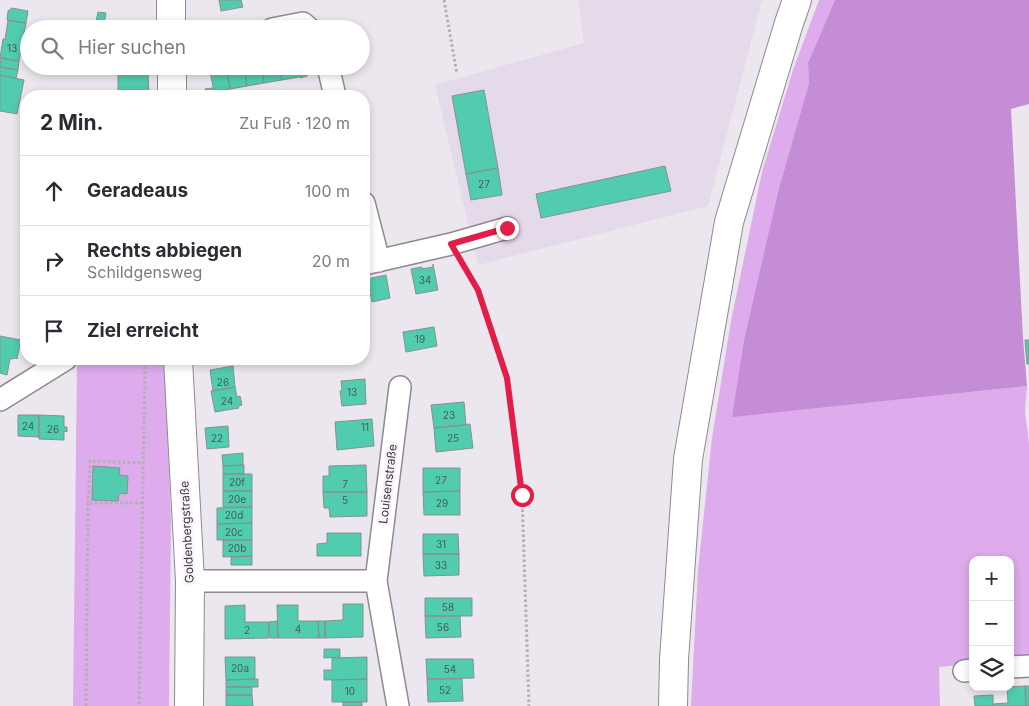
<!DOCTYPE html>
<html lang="de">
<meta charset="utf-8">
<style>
:root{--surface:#fff;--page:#f2f2f3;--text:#2b2b33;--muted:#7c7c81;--line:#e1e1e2}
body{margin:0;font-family:Inter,sans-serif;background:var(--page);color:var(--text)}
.controls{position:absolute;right:15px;bottom:15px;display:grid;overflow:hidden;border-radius:10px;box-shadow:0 2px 8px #0003}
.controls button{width:45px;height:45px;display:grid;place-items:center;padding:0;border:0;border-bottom:1px solid var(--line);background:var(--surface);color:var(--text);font:25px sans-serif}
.stop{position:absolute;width:15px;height:15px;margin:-11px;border:4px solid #e11d48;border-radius:50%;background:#fff}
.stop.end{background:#e11d48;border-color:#fff;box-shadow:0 1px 5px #0008}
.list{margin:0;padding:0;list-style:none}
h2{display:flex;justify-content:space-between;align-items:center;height:65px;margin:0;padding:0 20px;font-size:21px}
h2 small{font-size:16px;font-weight:400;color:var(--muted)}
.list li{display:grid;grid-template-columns:32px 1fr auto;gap:15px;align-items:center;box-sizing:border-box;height:70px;padding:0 20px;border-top:1px solid var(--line)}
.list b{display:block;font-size:19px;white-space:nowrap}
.list p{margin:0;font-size:16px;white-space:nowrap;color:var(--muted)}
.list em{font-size:16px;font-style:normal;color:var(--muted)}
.icon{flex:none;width:28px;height:28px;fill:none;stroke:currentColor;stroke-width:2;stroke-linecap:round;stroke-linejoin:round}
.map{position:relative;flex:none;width:1029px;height:706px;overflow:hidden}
.search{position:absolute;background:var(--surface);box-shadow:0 2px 8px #0003;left:20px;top:20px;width:350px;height:55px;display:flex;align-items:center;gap:12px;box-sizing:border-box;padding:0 18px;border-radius:28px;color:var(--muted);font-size:19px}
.panel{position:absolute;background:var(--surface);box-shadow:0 2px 8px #0003;left:20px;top:90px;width:350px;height:275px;border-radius:20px}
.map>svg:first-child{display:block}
</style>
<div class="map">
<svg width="1029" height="706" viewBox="0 0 1029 706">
<rect width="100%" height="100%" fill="#ece6ee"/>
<path fill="#e5dae9" d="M 578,0 L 762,0 L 708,206 L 478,265 L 435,85 L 584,43 Z"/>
<path fill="#deabed" d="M 819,0 L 835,0 L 808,63 L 809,83 L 779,188 L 732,416 L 1027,386 L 1025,411 L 1029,444 L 1029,658 L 1010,660 L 1010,560 L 973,560 L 973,664 L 939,667 L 940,706 L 691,706 L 698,570 L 712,438 L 731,321 L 762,172 L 793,70 Z
M 91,359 L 161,359 L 165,363 L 171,521 L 169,706 L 73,706 L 77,365 Z"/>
<path fill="#c58dd5" d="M 835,0 L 1029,0 L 1029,104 L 1011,109 L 1023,338 L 1027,386 L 732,417 L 744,341 L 779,188 L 809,83 L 808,63 Z"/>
<path fill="#51ccae" stroke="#87918e" d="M 219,0 L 241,0 L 243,7 L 221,11 Z
M 12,8 L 28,11 L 26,23 L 7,20 L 8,11 Z
M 98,12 L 106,13 L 103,29 L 90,29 L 91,26 L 95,27 Z
M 7,20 L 26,23 L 19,61 L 0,58 L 3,39 L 5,39 L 8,21 Z
M 1,58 L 19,61 L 18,70 L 0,67 Z
M 209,66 L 226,66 L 230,89 L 214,92 Z
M 226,66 L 244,66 L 247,86 L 230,89 Z
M 244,66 L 261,66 L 264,83 L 247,86 Z
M 261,66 L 279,66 L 282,80 L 264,83 Z
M 279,66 L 298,66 L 299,77 L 282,80 Z
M 298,66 L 306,66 L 307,76 L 300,78 Z
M 0,67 L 18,70 L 16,78 L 0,75 Z
M 118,70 L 148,70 L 149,95 L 131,95 L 131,92 L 118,92 Z
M 0,75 L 24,80 L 17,114 L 0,111 Z
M 212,88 L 214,96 L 206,96 L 205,89 Z
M 484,90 L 498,168 L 466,174 L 452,96 Z
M 665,166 L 671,191 L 541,218 L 536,194 Z
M 498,168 L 502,195 L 471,200 L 466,174 Z
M 433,264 L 438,290 L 416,294 L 411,269 L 422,267 L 422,269 L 433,267 Z
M 386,275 L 390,298 L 372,302 L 367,279 Z
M 434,327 L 437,346 L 406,352 L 403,332 Z
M 0,336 L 21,340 L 17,359 L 16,358 L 10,359 L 7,375 L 0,373 Z
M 1025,340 L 1029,340 L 1029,364 L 1027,364 Z
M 233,366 L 235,387 L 213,391 L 210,370 Z
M 365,379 L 366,404 L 342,406 L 340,391 L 342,390 L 341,381 Z
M 235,387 L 237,397 L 240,396 L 242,405 L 238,406 L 239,408 L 215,412 L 211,391 Z
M 464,402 L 466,425 L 434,428 L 431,405 Z
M 18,415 L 39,415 L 39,437 L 18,436 Z
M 39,415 L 64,416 L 64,427 L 67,427 L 67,432 L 64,431 L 64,440 L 39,439 Z
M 372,419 L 374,446 L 337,450 L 335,422 Z
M 470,424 L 473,448 L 436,452 L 434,428 Z
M 228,426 L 229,447 L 207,449 L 205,428 Z
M 243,453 L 243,465 L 223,466 L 222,455 Z
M 244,465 L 244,474 L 223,474 L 223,466 Z
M 366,465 L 367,492 L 323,492 L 323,476 L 329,476 L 329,466 Z
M 93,466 L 120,468 L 119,475 L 128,476 L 127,494 L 119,493 L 118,501 L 92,500 Z
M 423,468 L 460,468 L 460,491 L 423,492 Z
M 223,474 L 252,474 L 252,491 L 223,491 Z
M 223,491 L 252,491 L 252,507 L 223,507 Z
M 460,491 L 460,515 L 424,515 L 423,492 Z
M 323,492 L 367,492 L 367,516 L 330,517 L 329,508 L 324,508 Z
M 252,507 L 252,523 L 217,524 L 217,508 Z
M 252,523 L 252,540 L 217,540 L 217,524 Z
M 327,533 L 361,533 L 361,556 L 317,556 L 317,544 L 327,543 Z
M 423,534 L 458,534 L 459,554 L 423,554 Z
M 223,540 L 252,540 L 252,556 L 223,557 Z
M 423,554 L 459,554 L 459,575 L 424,576 Z
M 252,556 L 252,565 L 231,565 L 231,557 Z
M 425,598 L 472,598 L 472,616 L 425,616 Z
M 343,604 L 363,604 L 363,637 L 325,638 L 325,621 L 343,620 Z
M 245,605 L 245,622 L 269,622 L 269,638 L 225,639 L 225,606 Z
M 277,605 L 298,605 L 298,621 L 318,621 L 319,638 L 278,638 Z
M 425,616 L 460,616 L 461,637 L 426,638 Z
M 277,621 L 278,638 L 270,638 L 269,622 Z
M 318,621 L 325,621 L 325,638 L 319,638 Z
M 324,649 L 340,649 L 340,657 L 324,658 Z
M 225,657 L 255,657 L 255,679 L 226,680 Z
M 367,657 L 367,679 L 324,680 L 324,670 L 332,670 L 332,658 Z
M 426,659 L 473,659 L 474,678 L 427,679 Z
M 258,679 L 258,687 L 226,687 L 226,680 Z
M 367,679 L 367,702 L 332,702 L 332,680 Z
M 427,679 L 462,679 L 463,701 L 428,702 Z
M 1025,686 L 1026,706 L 993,706 L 993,704 L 1008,703 L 1007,687 Z
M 1025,686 L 1029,686 L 1029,706 L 1026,706 Z
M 226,687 L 252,687 L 252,695 L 226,695 Z
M 226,695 L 252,695 L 253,706 L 226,706 Z
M 993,695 L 993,706 L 975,706 L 974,696 Z
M 343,702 L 362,702 L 362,706 L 343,706 Z"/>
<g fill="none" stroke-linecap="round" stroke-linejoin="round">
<defs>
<path id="street" d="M 272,29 L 303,23 L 310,29
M 328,66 L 335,96
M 364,203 L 379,261
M 364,264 L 451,244 L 507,228
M 0,400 L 66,359
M 190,581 L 376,581
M 1010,667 L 1029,666
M 964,671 L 973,670
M 398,706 L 376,581 L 400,387"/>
<path id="secondary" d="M 171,0 L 171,29
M 172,66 L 172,96
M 178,359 L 190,581 L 189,706
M 673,706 L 674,660 L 688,459 L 729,222 L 789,23 L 797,0"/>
</defs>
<use href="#street" stroke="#8f8991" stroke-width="24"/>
<use href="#secondary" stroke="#8f8991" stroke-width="30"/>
<path stroke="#b3afb5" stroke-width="3" stroke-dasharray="2.5 2.5" stroke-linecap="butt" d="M 444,0 L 457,74
M 460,260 L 478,291 L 507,378 L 522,495 L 529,706
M 139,359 L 145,365 L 139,706
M 88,503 L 90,461 L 143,463
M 86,706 L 88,503 L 143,503"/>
<use href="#street" stroke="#fff" stroke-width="21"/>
<use href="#secondary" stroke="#fff" stroke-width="28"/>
</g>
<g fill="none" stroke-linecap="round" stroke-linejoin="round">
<path stroke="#e11d48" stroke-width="6" d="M 507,228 L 451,244 L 478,290 L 507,378 L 522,495"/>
</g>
<g text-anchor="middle" stroke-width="5" stroke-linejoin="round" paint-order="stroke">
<g font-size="10" fill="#415e59">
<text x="12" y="52">13</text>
<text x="484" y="188">27</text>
<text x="425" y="284">34</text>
<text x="420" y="343">19</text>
<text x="223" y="386">26</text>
<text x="352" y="396">13</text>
<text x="227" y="405">24</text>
<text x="449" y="419">23</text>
<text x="28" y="430">24</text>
<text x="365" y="431">11</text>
<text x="53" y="433">26</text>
<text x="217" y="442">22</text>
<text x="453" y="442">25</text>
<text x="441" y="484">27</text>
<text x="237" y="486">20f</text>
<text x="345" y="488">7</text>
<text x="237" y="503">20e</text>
<text x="345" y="504">5</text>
<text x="442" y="507">29</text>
<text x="234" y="519">20d</text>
<text x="234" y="536">20c</text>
<text x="441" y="548">31</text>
<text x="237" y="552">20b</text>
<text x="441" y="569">33</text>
<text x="448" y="611">58</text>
<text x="443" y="631">56</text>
<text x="298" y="633">4</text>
<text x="247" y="634">2</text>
<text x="240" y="672">20a</text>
<text x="450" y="673">54</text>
<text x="445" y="694">52</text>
<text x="350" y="695">10</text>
</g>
<g font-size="12" fill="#3c3a3d" stroke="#faf3fb">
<text transform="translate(388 484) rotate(-83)" y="4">Louisenstraße</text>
<text transform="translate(187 532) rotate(-93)" y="4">Goldenbergstraße</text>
</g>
</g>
</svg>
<div class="controls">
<button>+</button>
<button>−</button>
<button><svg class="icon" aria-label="layers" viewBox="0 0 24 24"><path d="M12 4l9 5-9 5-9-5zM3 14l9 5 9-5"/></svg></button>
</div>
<div class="stop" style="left:522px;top:495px"></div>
<div class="stop end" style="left:507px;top:228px"></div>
<div class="search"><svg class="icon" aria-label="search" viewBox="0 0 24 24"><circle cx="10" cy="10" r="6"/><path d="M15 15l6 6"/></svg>Hier suchen</div>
<section class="panel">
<h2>2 Min.<small>Zu Fuß · 120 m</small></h2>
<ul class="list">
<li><svg class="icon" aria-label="ahead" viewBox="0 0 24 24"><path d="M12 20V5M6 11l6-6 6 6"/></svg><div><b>Geradeaus</b></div><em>100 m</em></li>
<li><svg class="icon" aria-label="right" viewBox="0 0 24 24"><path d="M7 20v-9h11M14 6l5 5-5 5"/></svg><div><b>Rechts abbiegen</b><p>Schildgensweg</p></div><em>20 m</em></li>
<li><svg class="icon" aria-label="arrive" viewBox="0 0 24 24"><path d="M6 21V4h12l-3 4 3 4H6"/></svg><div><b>Ziel erreicht</b></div></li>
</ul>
</section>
</div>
